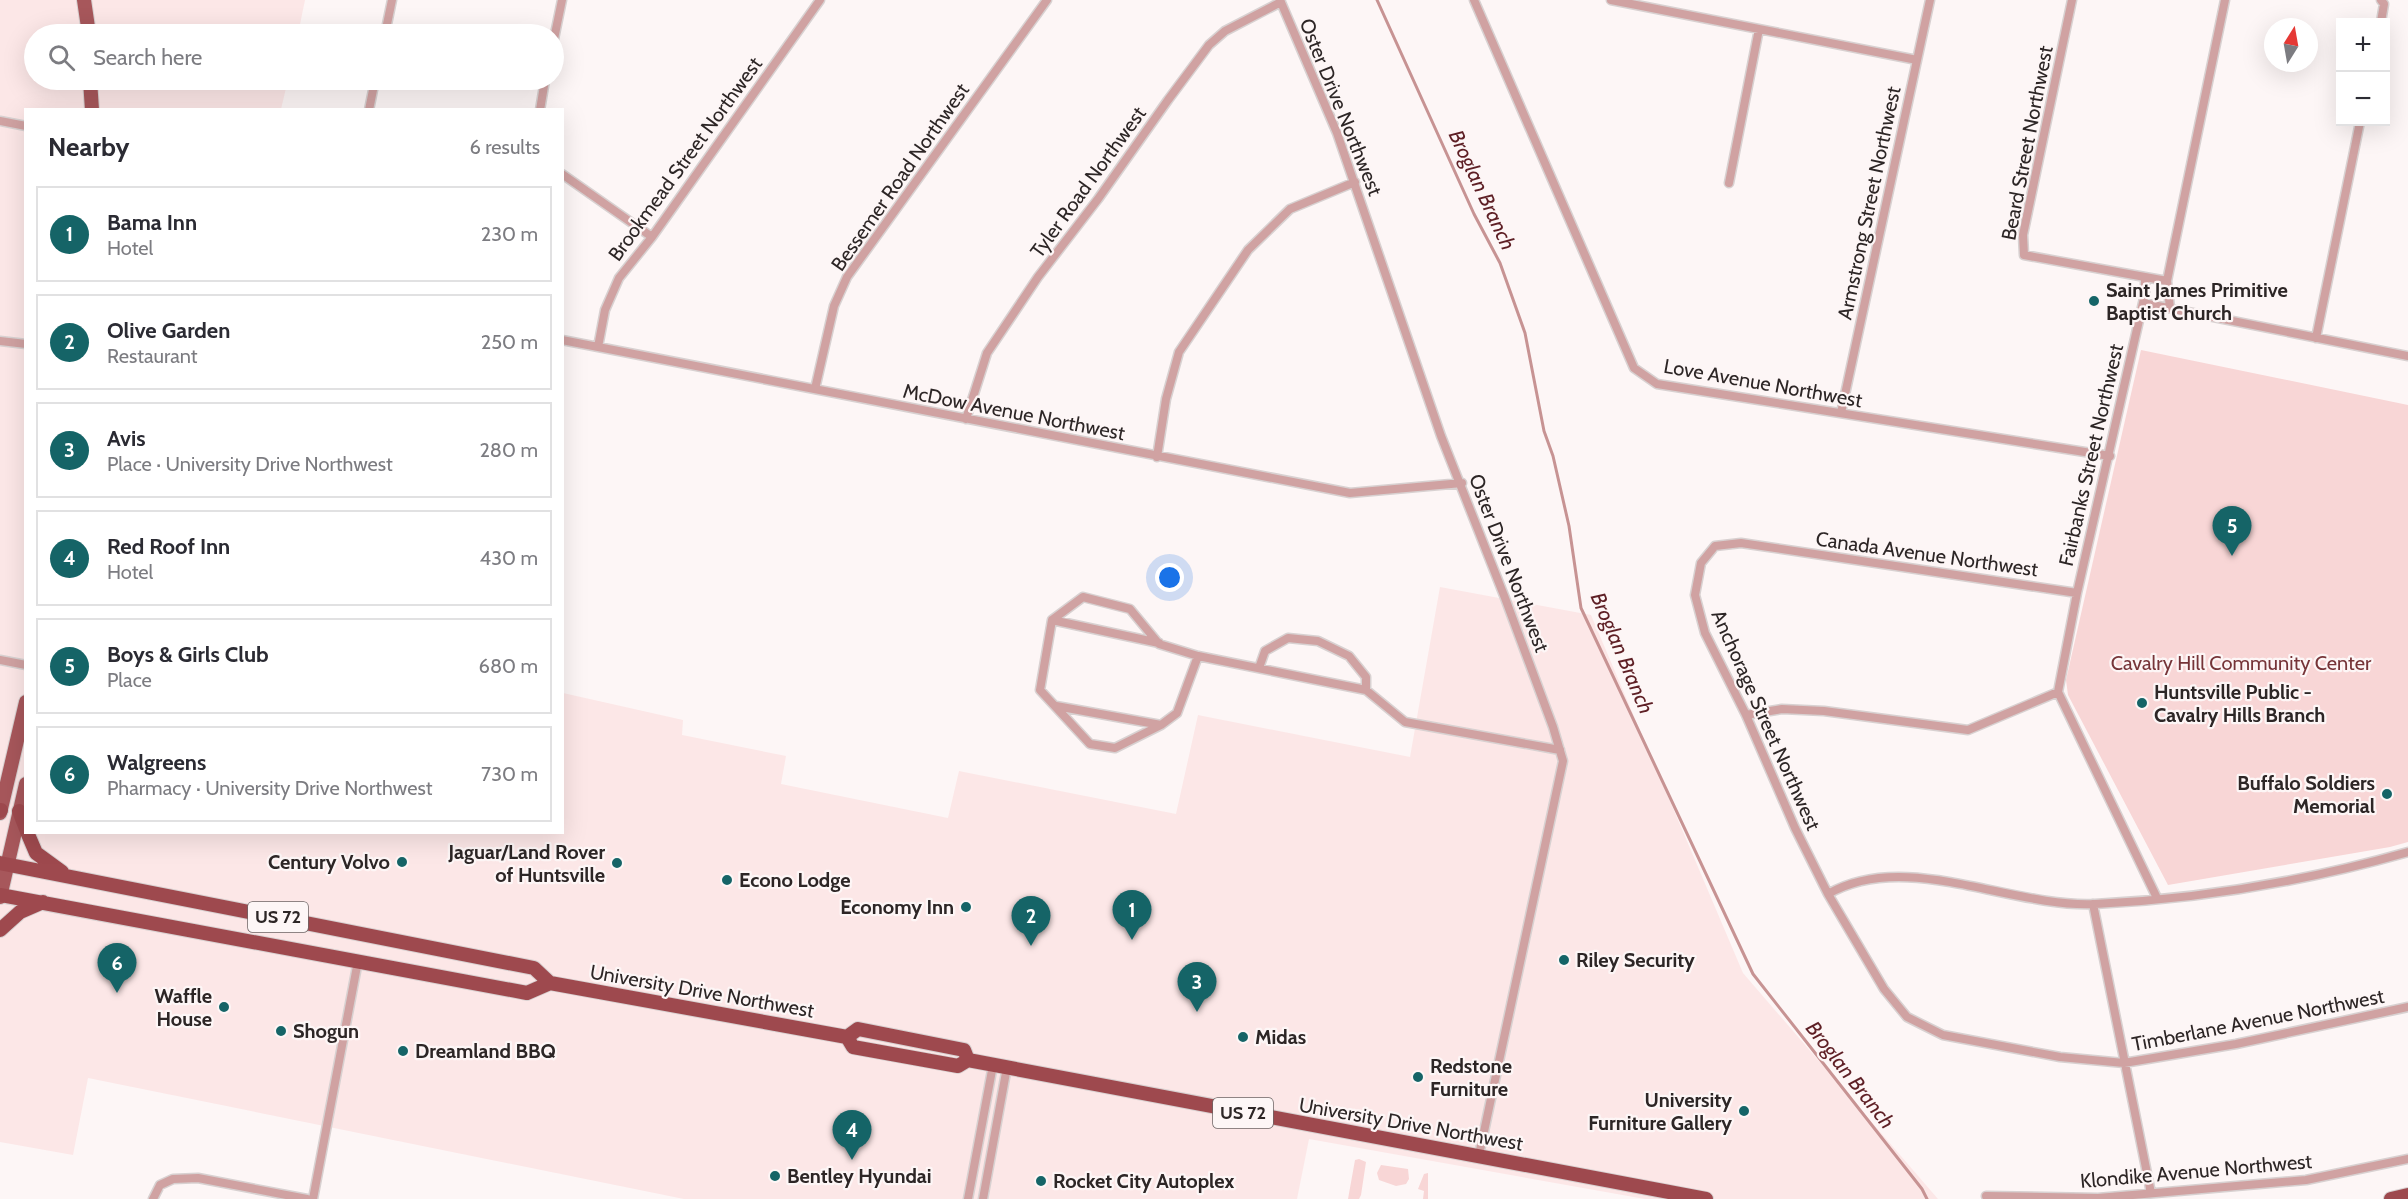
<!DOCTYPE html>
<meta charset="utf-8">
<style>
:root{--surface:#fff;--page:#f7f7f7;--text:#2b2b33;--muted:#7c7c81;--line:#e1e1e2;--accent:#156467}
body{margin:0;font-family:Cabin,sans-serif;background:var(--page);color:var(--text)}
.controls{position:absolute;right:18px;top:18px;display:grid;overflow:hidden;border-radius:0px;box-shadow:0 6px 24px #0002}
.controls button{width:54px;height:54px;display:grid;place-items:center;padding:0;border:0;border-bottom:2px solid var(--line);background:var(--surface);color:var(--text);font:30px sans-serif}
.compass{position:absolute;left:2264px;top:18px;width:54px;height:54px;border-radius:50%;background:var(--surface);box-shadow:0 6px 24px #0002;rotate:11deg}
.you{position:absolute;left:1170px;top:578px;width:21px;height:21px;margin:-15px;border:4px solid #fff;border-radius:50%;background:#1a73e8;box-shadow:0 0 0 9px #1a73e833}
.badge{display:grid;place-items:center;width:39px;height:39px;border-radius:50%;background:var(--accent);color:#fff;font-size:20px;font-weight:700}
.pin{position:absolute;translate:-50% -50px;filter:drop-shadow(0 2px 3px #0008)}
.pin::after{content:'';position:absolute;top:32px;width:21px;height:18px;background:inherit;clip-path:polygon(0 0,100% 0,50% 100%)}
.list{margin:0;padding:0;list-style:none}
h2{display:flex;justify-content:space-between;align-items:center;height:78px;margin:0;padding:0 24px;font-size:26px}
h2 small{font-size:20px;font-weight:400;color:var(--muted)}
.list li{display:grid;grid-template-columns:39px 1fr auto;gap:18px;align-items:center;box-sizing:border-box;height:96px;margin:0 12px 12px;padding:0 12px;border:2px solid var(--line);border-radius:0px}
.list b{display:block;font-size:22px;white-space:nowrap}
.list p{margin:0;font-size:20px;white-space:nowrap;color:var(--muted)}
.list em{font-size:20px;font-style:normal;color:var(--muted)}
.icon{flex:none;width:33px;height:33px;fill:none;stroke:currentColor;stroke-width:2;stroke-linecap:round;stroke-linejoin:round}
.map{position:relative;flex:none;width:2408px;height:1199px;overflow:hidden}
.search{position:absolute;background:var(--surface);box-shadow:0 6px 24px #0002;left:24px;top:24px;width:540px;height:66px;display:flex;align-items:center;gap:15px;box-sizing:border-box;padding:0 21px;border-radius:33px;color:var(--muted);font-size:22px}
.panel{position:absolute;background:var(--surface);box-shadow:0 6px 24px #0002;left:24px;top:108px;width:540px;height:726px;border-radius:0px}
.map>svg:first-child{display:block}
</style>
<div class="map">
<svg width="2408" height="1199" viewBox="0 0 2408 1199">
<rect width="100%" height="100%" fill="#fdf6f6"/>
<path fill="#fce7e7" d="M 0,0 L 305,0 L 298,34 L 34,34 L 34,80 L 288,80 L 281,109 L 26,110 L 26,832 L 562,832 L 563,693 L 683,720 L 682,735 L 786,756 L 781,784 L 948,818 L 959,771 L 1176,814 L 1198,715 L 1410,757 L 1440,587 L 1591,615 L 1743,973 L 1938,1199 L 1645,1199 L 1309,1139 L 1297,1199 L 684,1199 L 88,1078 L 73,1155 L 0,1142 Z"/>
<path fill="#f8d6d6" d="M 2141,350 L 2408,405 L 2408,842 L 2390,847 L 2168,885 L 2068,695 L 2066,680 Z
M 1359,1159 L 1366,1162 L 1361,1195 L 1359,1199 L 1348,1199 L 1355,1160 Z
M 1381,1165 L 1408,1169 L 1409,1179 L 1406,1184 L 1396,1186 L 1379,1180 L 1377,1173 Z
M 1428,1173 L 1428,1199 L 1423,1199 L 1424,1191 L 1418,1189 L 1424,1174 Z"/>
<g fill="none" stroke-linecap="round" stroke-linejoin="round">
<path stroke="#c79393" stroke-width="3" d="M 1377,0 L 1474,214 L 1500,263 L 1525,333 L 1544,431 L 1553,456 L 1569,526 L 1581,608 L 1753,974 L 1922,1189 L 1927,1199"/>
<defs>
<path id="minor" d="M 1280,0 L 1337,133 L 1441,436 L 1505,598 L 1553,727 L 1563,761 L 1479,1155
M 1474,0 L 1634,368 L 1657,384 L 2110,456
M 1611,0 L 1917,60
M 2072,0 L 2023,235 L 2024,255 L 2167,281
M 2381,22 L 2384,4 L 2381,0
M 385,34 L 392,0
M 554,39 L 562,0
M 369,110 L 375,80
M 540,110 L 545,80
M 0,121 L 26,126
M 562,174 L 652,237
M 1729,183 L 1759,29
M 2145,277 L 2145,294 L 2077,593 L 2058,692 L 2157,898
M 2143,303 L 2408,356
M 2170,308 L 2167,281 L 2225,0
M 2316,338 L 2360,122
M 562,340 L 1350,493 L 1462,483
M 0,341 L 26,344
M 598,347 L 605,310 L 619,278 L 652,237 L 820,0
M 815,389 L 834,306 L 847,277 L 1047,0
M 1841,413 L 1930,0
M 966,419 L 987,353 L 1038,277 L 1098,199 L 1168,100 L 1209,45 L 1225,31 L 1281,2
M 1157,457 L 1166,399 L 1179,352 L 1248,250 L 1290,209 L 1355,182
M 2077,593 L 1741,543 L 1715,546 L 1701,563 L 1695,595 L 1705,633 L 1746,715 L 1795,828 L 1828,894 L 1884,989 L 1907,1017 L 1943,1035 L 2060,1057 L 2124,1063 L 2236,1044 L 2408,1007
M 1052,620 L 1159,643
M 0,660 L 26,665
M 1259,668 L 1265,651 L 1288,638 L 1318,641 L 1349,656 L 1366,677 L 1366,690
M 1056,706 L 1161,725 L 1177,713 L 1198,656
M 1746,715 L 1782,709 L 1824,711 L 1968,730 L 2058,692
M 1161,725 L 1115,748 L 1090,744 L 1040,690 L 1052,620 L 1083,597 L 1130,609 L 1159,644 L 1198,656 L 1366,690 L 1405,722 L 1560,750
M 1828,894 C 1906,849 2010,908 2095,904 C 2201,899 2306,881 2408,852
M 2093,904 L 2151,1193
M 1986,1196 L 2098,1198 L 2306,1180 L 2408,1159
M 153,1199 L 160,1185 L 173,1179 L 198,1178 L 307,1199
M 313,1199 L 358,961
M 968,1199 L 993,1065
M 983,1199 L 1007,1067"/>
<path id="primary" d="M 84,0 L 89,34
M 90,80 L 92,110
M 0,813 L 26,702
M 0,897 L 26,784"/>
<path id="trunk" d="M 0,811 L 1,810
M 19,811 L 26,829
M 27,832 L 36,853 L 62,872
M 0,863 L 534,968 L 550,983
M 0,895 L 527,993 L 550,983 L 847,1037 L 858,1029 L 964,1050 L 968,1060
M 0,930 L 20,912 L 43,902
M 847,1037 L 853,1047 L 958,1066 L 968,1060 L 1706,1199
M 2391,1199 L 2408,1195"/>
</defs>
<use href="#minor" stroke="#d8d1d1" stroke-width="11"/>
<use href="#primary" stroke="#d8d1d1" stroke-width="16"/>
<use href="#trunk" stroke="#d8d1d1" stroke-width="16"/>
<use href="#minor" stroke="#d0a2a2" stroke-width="8"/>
<use href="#primary" stroke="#a7575b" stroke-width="14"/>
<use href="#trunk" stroke="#9e494e" stroke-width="14"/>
</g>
<g fill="#156467" stroke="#fdf6f6" stroke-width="2">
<circle cx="2094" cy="301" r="6"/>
<circle cx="2142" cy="703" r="6"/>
<circle cx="2387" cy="794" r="6"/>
<circle cx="402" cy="862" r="6"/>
<circle cx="617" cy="863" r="6"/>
<circle cx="727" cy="880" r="6"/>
<circle cx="966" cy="907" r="6"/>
<circle cx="1564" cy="960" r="6"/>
<circle cx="224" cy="1007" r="6"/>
<circle cx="281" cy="1031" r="6"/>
<circle cx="1243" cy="1037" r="6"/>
<circle cx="403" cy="1051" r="6"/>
<circle cx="1418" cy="1077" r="6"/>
<circle cx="1744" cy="1111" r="6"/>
<circle cx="775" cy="1176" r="6"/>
<circle cx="1041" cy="1181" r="6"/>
</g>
<g text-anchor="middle" stroke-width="4.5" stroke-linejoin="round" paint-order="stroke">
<g fill="#fdf6f6" stroke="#6b6464" stroke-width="1.5">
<rect x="248" y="902" width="60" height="30" rx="4.5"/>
<rect x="1213" y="1098" width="60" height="30" rx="4.5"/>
</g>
<g font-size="18" font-weight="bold" fill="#2d2626">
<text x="278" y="923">US 72</text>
<text x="1243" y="1119">US 72</text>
</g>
<g font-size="20" fill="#2d2626" stroke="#fdf6f6">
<text transform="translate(1341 107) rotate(68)" y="7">Oster Drive Northwest</text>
<text transform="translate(2027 143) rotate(-79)" y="7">Beard Street Northwest</text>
<text transform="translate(685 159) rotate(-54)" y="7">Brookmead Street Northwest</text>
<text transform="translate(900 177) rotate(-55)" y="7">Bessemer Road Northwest</text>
<text transform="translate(1088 182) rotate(-54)" y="7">Tyler Road Northwest</text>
<text transform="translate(1869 203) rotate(-78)" y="7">Armstrong Street Northwest</text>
<text transform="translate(1763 383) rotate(10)" y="7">Love Avenue Northwest</text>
<text transform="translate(1014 412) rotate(11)" y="7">McDow Avenue Northwest</text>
<text transform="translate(2091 455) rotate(-77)" y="7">Fairbanks Street Northwest</text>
<text transform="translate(1927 554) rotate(8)" y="7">Canada Avenue Northwest</text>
<text transform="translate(1509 563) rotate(69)" y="7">Oster Drive Northwest</text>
<text transform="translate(1766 720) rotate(66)" y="7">Anchorage Street Northwest</text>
<text transform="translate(702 991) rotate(10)" y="7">University Drive Northwest</text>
<text transform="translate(2258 1020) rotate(-11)" y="7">Timberlane Avenue Northwest</text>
<text transform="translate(1411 1124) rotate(10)" y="7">University Drive Northwest</text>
<text transform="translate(2196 1171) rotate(-5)" y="7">Klondike Avenue Northwest</text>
</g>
<g font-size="20" font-weight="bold" fill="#2d2626" stroke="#fdf6f6" text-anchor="start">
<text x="2106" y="297">Saint James Primitive<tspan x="2106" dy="23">Baptist Church</tspan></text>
<text x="2154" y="699">Huntsville Public -<tspan x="2154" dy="23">Cavalry Hills Branch</tspan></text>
<text x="2375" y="790" text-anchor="end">Buffalo Soldiers<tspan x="2375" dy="23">Memorial</tspan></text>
<text x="605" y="859" text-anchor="end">Jaguar/Land Rover<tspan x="605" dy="23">of Huntsville</tspan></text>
<text x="390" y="869" text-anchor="end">Century Volvo</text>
<text x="739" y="887">Econo Lodge</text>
<text x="954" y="914" text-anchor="end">Economy Inn</text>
<text x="1576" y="967">Riley Security</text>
<text x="212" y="1003" text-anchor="end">Waffle<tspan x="212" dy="23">House</tspan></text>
<text x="293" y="1038">Shogun</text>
<text x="1255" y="1044">Midas</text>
<text x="415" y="1058">Dreamland BBQ</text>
<text x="1430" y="1073">Redstone<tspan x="1430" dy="23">Furniture</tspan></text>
<text x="1732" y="1107" text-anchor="end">University<tspan x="1732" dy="23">Furniture Gallery</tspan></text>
<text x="787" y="1183">Bentley Hyundai</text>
<text x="1053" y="1188">Rocket City Autoplex</text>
</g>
<g font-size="20" fill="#763438" stroke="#fdf6f6">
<text x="2241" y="670">Cavalry Hill Community Center</text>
</g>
<g font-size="21" font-style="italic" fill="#5e1f25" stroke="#fdf6f6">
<text transform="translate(1482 190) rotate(65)" y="7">Broglan Branch</text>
<text transform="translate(1622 653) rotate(67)" y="7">Broglan Branch</text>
<text transform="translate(1850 1075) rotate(52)" y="7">Broglan Branch</text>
</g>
</g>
</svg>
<div class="controls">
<button>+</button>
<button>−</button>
</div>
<svg class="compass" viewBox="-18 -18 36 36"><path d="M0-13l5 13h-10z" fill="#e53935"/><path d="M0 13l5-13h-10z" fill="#7c7c81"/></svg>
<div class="you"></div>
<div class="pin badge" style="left:1132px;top:940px">1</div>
<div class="pin badge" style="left:1031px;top:946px">2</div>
<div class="pin badge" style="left:1197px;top:1012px">3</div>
<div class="pin badge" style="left:852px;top:1160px">4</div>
<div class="pin badge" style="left:2232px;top:556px">5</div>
<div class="pin badge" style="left:117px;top:993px">6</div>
<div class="search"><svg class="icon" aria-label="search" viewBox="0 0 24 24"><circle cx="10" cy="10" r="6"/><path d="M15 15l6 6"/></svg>Search here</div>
<section class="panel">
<h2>Nearby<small>6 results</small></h2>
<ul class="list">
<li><span class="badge">1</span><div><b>Bama Inn</b><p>Hotel</p></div><em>230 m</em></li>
<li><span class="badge">2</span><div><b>Olive Garden</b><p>Restaurant</p></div><em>250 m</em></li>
<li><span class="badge">3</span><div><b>Avis</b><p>Place · University Drive Northwest</p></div><em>280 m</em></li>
<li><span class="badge">4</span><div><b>Red Roof Inn</b><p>Hotel</p></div><em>430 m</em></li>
<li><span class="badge">5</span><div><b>Boys &amp; Girls Club</b><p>Place</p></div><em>680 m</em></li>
<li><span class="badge">6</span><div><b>Walgreens</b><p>Pharmacy · University Drive Northwest</p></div><em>730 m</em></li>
</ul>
</section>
</div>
